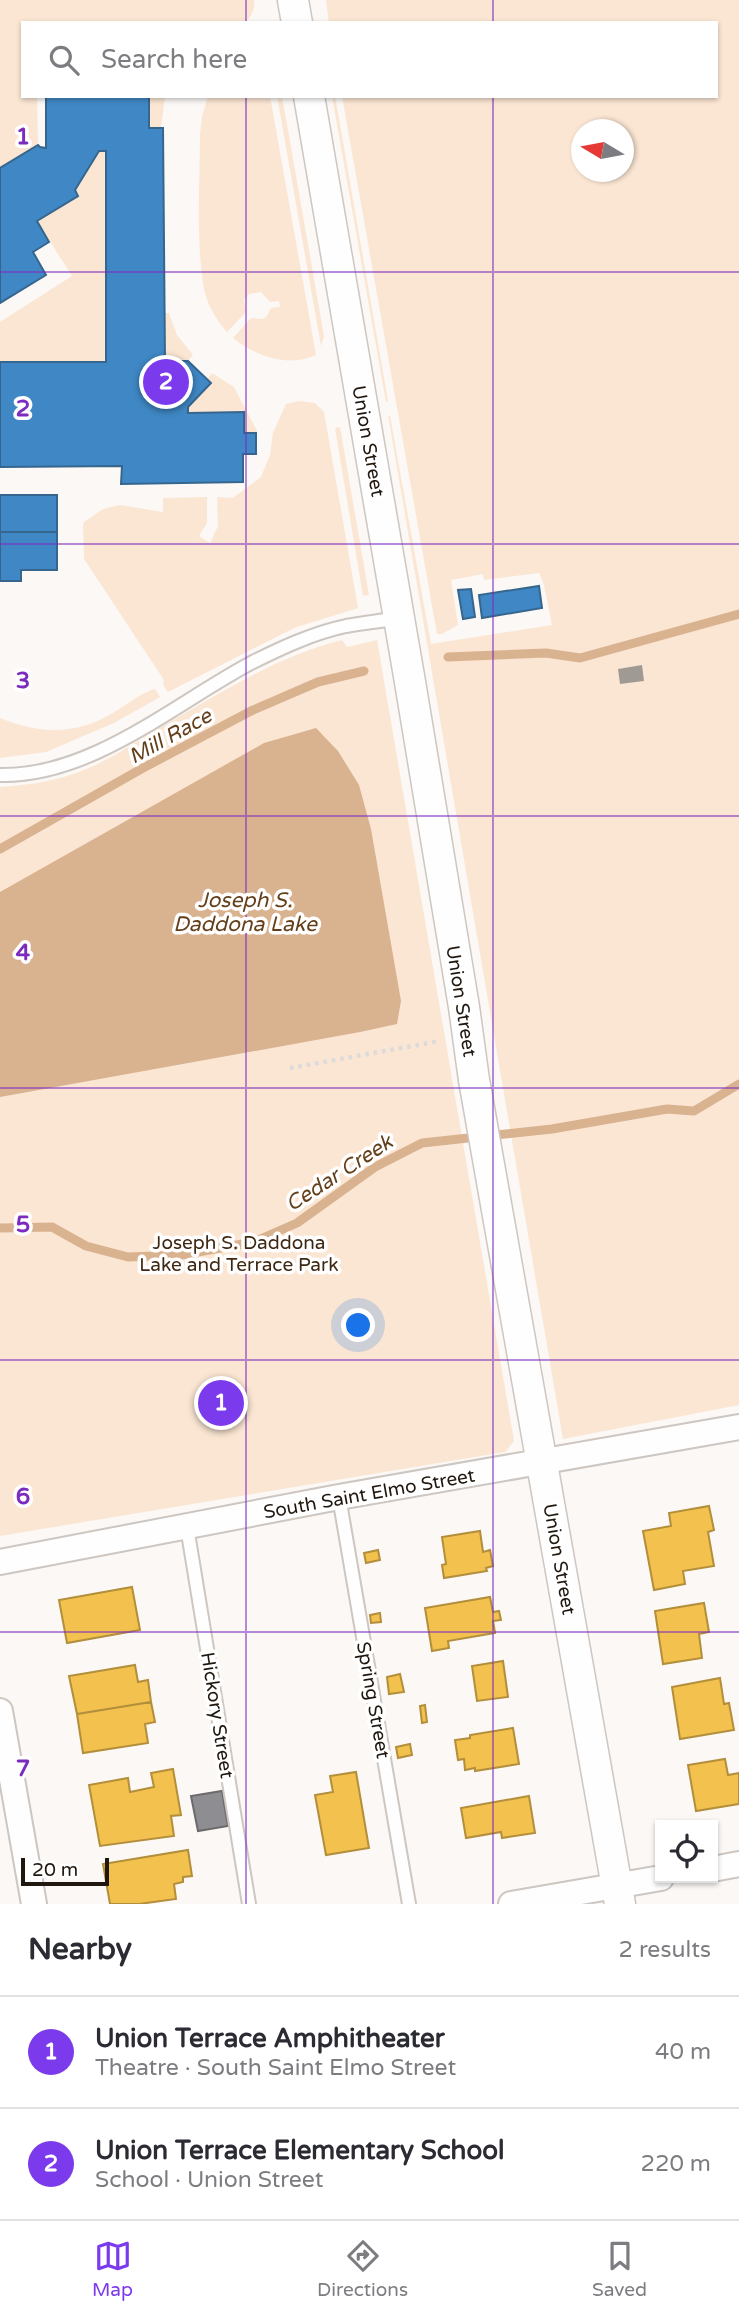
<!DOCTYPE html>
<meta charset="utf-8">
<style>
:root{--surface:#fff;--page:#f7f7f7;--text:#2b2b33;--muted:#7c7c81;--line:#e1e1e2;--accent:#7c3aed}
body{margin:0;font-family:"Varela Round",sans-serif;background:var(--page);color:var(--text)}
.controls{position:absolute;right:21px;bottom:21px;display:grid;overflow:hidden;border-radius:0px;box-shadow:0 2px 5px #0004}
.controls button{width:63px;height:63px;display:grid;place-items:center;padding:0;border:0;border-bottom:2px solid var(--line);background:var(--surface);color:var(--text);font:35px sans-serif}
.compass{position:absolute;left:571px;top:119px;width:63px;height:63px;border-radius:50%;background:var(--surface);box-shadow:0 2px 5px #0004;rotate:280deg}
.scale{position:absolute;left:21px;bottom:18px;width:88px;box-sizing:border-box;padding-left:7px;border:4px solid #20170f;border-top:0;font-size:19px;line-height:24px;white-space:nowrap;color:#20170f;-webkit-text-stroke:5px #fff;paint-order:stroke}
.you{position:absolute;left:359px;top:1326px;width:24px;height:24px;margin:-18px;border:5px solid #fff;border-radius:50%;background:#1a73e8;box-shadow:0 0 0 10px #1a73e833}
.badge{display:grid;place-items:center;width:46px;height:46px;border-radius:50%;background:var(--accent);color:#fff;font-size:23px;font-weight:700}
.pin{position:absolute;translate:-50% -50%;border:4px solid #fff;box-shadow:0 2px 7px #0006}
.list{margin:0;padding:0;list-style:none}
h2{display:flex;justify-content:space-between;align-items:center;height:91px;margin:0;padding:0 28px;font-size:30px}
h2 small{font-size:23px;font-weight:400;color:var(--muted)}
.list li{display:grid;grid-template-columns:46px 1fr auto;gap:21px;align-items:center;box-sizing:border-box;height:112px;padding:0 28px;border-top:2px solid var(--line)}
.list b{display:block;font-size:26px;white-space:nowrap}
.list p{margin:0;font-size:23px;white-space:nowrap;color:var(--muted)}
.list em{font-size:23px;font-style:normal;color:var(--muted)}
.icon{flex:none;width:38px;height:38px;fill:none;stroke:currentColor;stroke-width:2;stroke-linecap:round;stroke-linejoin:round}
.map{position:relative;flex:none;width:739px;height:1904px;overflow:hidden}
.search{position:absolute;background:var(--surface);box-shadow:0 2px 5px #0004;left:21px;right:21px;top:21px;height:77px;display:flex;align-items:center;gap:18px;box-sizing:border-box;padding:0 24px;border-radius:0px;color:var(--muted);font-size:26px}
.sheet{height:315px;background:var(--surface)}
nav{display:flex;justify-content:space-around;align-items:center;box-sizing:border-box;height:98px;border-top:2px solid var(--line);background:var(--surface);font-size:19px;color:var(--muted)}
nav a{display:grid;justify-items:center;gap:4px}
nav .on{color:var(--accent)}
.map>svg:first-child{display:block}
</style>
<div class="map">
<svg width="739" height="1904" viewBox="0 0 739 1904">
<rect width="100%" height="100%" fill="#fbf8f5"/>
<path fill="#fbe6d3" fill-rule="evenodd" d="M 0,0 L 254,0 C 255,9 252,17 244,23 L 23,23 L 23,96 L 37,96 L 38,145 L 0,168 Z
M 326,0 L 739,0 L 739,1405 L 563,1439 L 388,415 L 390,416 L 431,644 L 552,625 L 544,585 L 539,573 L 484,580 L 483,574 L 451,580 L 458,625 L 442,634 L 437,634 L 342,96 L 716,96 L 716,23 L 329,23 ZM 582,130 L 624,130 L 624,172 L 582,172 Z
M 149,96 L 165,96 L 161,128 L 149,128 Z
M 208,96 L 270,96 L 316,355 C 287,368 256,356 233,338 L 251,318 L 263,319 L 267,316 L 271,308 L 280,307 L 279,301 L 270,302 L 261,292 L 249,294 L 244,300 L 246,312 L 227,332 C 215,319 206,302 203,284 C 196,235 200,182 200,133 L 202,117 Z
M 277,96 L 282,96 L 324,336 L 321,346 Z
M 332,96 L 335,96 L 388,401 L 386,402 Z
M 99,151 L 106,151 L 106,362 L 0,362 L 0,322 L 72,276 L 37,221 L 78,196 L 75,190 Z
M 165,313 L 169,313 L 177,335 L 193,355 L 188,361 L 165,361 Z
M 212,373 L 234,387 L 257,431 L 256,433 L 244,433 L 243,412 L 188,413 L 188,407 L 211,383 L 207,380 Z
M 299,401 L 315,403 L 324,412 L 358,608 L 294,628 L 168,692 L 163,685 L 164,680 L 84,559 L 83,527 L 84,522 L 103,509 L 120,505 L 163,512 L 163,498 L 207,497 L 207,523 L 199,536 L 210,543 L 218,526 L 217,497 L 233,498 L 261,477 L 270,455 L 273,433 L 286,404 Z
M 340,427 L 369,595 L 363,596 L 335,428 Z
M 342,640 L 347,647 L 377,640 L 514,1441 L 505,1452 L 0,1536 L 0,787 C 28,785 58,781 84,770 C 109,760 131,745 154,731 C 214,697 274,657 342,640 Z
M 155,689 L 160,697 L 114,723 L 46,752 L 0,758 L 0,718 C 42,735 78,735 116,711 C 128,704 142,692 155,689 Z"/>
<path fill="#d9b290" d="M 316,728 L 338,751 L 359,785 L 371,829 L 401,1001 L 397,1024 L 360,1032 L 0,1097 L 0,892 L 264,743 Z"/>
<path fill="#f2c14e" stroke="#b38e3b" stroke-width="2" d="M 709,1506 L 714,1530 L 708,1532 L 714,1566 L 683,1571 L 685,1584 L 654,1590 L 643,1531 L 671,1526 L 669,1513 Z
M 480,1531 L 483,1552 L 490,1550 L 493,1566 L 486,1568 L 487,1571 L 444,1578 L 442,1565 L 446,1564 L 442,1537 Z
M 378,1550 L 380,1560 L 366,1563 L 364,1553 Z
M 132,1587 L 140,1630 L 67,1643 L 59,1600 Z
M 490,1597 L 493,1612 L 499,1611 L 501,1620 L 493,1621 L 495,1633 L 448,1641 L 449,1648 L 432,1651 L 425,1608 Z
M 704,1603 L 709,1632 L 699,1634 L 702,1658 L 663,1664 L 655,1611 Z
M 380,1613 L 381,1622 L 371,1623 L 370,1615 Z
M 503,1661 L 508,1697 L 477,1701 L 472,1666 Z
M 135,1665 L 138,1682 L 148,1680 L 151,1702 L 77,1714 L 69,1676 Z
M 400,1674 L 404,1692 L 389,1694 L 387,1677 Z
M 720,1678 L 724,1704 L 729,1703 L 734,1730 L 680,1739 L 672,1687 Z
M 151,1702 L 155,1722 L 145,1724 L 148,1743 L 83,1753 L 77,1714 Z
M 425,1705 L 427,1722 L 422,1723 L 420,1706 Z
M 513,1728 L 519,1764 L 475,1771 L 475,1768 L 465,1770 L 464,1759 L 458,1760 L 455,1740 L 470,1738 L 470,1735 Z
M 410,1744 L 412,1755 L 398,1758 L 396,1747 Z
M 725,1759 L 728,1775 L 739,1773 L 739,1804 L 696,1811 L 688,1765 Z
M 173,1769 L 181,1815 L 171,1816 L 174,1836 L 100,1846 L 89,1785 L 128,1778 L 130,1792 L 154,1787 L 151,1773 Z
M 356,1772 L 369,1848 L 326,1855 L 315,1795 L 333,1792 L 330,1776 Z
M 529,1796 L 535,1833 L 502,1838 L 501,1832 L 466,1838 L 461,1808 Z
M 188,1850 L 192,1876 L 183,1877 L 183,1882 L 174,1884 L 176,1899 L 139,1904 L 110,1904 L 103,1864 Z"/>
<path fill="#3f88c5" stroke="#36668e" stroke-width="2" d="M 46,96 L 149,96 L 149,128 L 163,128 L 165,361 L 188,361 L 211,383 L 188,407 L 188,413 L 244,412 L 244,433 L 256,433 L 256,454 L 243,454 L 243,482 L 121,484 L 122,466 L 0,467 L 0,362 L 106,362 L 106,151 L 99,151 L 75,190 L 78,196 L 37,221 L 49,242 L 33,252 L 46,275 L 0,303 L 0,168 L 38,145 L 40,147 L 46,148 Z
M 0,495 L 57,495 L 57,532 L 0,532 Z
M 0,532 L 57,532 L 57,570 L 21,570 L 21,581 L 0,581 Z
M 539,586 L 542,608 L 482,618 L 479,595 Z
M 471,589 L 475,617 L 463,619 L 458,590 Z"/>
<path fill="#8d8d92" stroke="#6c6a6b" stroke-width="2" d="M 222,1791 L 228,1826 L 198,1831 L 191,1796 Z"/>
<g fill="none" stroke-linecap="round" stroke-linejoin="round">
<path stroke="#d9b290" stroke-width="9" d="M 448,657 L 546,653 L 580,658 L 739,614
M 0,849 L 143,768 L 251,711 L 318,682 L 364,671
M 0,1228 L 52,1227 L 86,1246 L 128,1257 L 181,1255 L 254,1242 L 297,1223 L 375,1167 L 422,1143 L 552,1129 L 667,1109 L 694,1111 L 739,1084"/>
</g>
<path fill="#a09a95" d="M 642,665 L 644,681 L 620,684 L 618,669 Z"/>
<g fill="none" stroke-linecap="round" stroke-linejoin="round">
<defs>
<path id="service" d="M 0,775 C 91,777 174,704 251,663 C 281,648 313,633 346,626 C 363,623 381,621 399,618
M 339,1497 L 409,1904
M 187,1527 L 249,1904"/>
<path id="minor" d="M 0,1562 L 339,1497 L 739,1427
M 0,1711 L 34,1904
M 713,1869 L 739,1864
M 511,1904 L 661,1878"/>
<path id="tertiary" d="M 293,0 L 297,23
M 309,96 L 409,676 L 464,1007 L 474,1080 L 620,1904"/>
</defs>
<use href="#service" stroke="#cdc6c1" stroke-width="16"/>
<use href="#minor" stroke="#cdc6c1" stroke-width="28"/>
<use href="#tertiary" stroke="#cdc6c1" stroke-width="33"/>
<path stroke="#dcdada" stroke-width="4.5" stroke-dasharray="3.5 5" stroke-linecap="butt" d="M 290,1068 L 440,1041"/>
<use href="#service" stroke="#fefefe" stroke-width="12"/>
<use href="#minor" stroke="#fefefe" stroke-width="24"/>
<use href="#tertiary" stroke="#fefefe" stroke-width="30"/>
</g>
<path fill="none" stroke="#7b2cbf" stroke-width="2" stroke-opacity="0.55" d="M 246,0 L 246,23M 493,0 L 493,23M 246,96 L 246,1904M 493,96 L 493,1904M 0,272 L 739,272M 0,544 L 739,544M 0,816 L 739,816M 0,1088 L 739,1088M 0,1360 L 739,1360M 0,1632 L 739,1632"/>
<g text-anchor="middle" stroke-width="7" stroke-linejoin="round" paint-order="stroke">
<g font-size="19" fill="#20170f" stroke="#fff">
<text transform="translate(369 441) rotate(80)" y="7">Union Street</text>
<text transform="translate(462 1001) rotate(81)" y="7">Union Street</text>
<text transform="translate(369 1493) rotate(-10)" y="7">South Saint Elmo Street</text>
<text transform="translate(560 1559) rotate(80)" y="7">Union Street</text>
<text transform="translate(374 1700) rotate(80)" y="7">Spring Street</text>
<text transform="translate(218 1715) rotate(81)" y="7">Hickory Street</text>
</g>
<g font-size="19" fill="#3f2812" stroke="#fff">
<text x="239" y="1249">Joseph S. Daddona<tspan x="239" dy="22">Lake and Terrace Park</tspan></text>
</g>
<g font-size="21" font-style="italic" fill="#643f1a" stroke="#fff">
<text transform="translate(170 736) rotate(-29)" y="7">Mill Race</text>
<text x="245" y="907">Joseph S.<tspan x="245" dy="24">Daddona Lake</tspan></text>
<text transform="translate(339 1173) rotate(-33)" y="7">Cedar Creek</text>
</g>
</g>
<g font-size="23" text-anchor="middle" font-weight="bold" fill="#7b2cbf" stroke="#fff" stroke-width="7" stroke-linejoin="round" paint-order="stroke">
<text x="23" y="144">1</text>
<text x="23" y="416">2</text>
<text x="23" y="688">3</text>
<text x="23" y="960">4</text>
<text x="23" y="1232">5</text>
<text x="23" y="1504">6</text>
<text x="23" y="1776">7</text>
</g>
</svg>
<div class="controls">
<button><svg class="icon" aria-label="locate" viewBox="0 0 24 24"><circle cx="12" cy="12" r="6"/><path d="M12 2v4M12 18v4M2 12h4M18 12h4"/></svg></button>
</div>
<svg class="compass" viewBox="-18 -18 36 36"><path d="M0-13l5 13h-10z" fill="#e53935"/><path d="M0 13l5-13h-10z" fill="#7c7c81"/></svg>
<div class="scale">20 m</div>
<div class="you"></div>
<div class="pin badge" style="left:221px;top:1403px">1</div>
<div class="pin badge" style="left:166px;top:382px">2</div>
<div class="search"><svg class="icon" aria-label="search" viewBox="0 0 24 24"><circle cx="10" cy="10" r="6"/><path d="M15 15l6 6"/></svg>Search here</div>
</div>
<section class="sheet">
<h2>Nearby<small>2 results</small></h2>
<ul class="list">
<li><span class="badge">1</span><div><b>Union Terrace Amphitheater</b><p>Theatre · South Saint Elmo Street</p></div><em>40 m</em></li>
<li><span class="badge">2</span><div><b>Union Terrace Elementary School</b><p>School · Union Street</p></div><em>220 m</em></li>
</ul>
</section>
<nav>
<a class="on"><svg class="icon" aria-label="map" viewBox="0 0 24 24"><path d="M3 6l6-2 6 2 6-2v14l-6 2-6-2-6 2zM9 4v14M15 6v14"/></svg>Map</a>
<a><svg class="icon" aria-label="directions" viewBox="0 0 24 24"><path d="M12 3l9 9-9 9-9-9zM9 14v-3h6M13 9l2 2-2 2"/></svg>Directions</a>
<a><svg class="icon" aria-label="saved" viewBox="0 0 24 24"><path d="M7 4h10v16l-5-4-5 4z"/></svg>Saved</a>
</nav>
